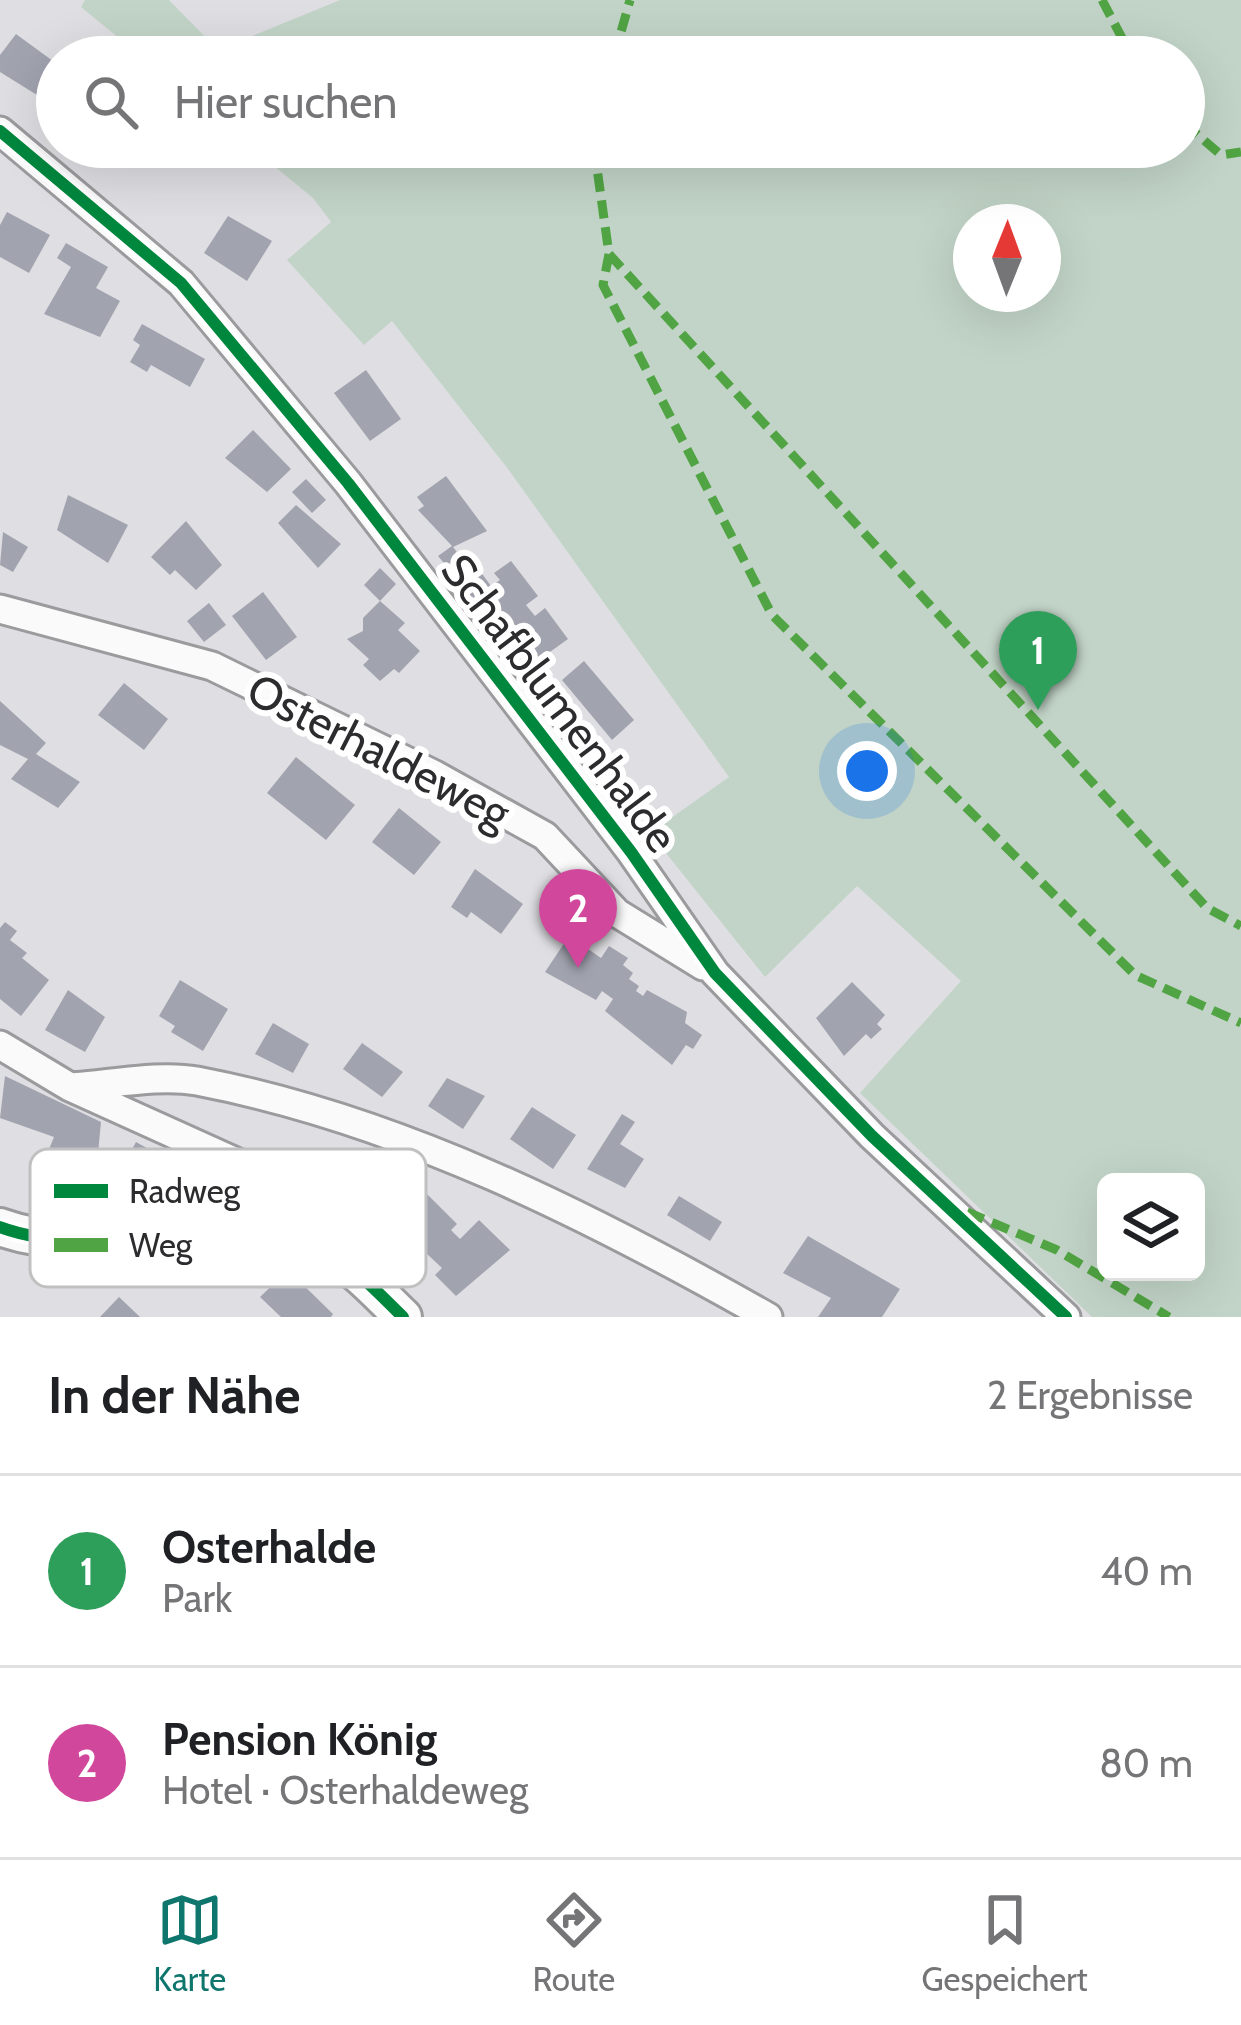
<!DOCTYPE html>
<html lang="de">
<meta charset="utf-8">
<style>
:root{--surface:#fff;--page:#f6f6f6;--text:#202124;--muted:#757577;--line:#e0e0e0;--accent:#0f766e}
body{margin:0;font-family:Cabin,sans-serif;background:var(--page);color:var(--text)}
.controls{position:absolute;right:36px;bottom:36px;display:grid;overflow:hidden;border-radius:18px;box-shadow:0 12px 48px #0002}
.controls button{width:108px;height:108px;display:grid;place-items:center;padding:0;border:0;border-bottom:3px solid var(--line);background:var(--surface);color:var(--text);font:60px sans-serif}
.compass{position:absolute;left:953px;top:204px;width:108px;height:108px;border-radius:50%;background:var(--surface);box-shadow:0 12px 48px #0002;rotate:1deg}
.you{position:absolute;left:867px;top:771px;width:42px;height:42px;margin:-30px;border:9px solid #fff;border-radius:50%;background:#1a73e8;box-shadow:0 0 0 18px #1a73e833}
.badge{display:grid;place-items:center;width:78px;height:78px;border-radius:50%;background:var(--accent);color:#fff;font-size:39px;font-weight:700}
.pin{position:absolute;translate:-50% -99px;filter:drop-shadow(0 3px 6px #0008)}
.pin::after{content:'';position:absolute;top:63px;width:42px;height:36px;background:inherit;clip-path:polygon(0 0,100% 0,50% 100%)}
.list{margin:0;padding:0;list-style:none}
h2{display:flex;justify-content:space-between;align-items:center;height:156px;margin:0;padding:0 48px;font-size:51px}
h2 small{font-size:39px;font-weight:400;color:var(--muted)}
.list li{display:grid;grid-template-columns:78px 1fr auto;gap:36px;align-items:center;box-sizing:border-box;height:192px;padding:0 48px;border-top:3px solid var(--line)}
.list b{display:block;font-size:45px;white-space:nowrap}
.list p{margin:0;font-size:39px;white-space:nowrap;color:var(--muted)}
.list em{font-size:39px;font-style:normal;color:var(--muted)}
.icon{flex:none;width:66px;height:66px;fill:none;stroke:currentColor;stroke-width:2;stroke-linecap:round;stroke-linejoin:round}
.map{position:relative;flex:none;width:1241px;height:1317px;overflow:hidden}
.search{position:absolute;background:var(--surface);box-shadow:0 12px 48px #0002;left:36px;right:36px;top:36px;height:132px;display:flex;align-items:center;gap:30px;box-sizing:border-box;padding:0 42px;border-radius:66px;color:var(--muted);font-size:45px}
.sheet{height:540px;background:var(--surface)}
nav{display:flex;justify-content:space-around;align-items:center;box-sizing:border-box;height:168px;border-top:3px solid var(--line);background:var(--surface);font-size:33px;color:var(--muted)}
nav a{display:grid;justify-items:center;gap:6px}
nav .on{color:var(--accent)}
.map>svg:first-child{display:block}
</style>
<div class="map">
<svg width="1241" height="1317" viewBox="0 0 1241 1317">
<rect width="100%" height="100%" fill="#dfdfe3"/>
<path fill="#c2d4c7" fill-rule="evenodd" d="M 85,0 L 169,0 L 218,50 L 340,0 L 1241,0 L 1241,1317 L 1092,1317 L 860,1093 L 961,981 L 857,886 L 765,977 L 650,833 L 729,777 L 508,469 L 392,321 L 364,345 L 287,260 L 331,222 L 313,198 L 251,147 L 1184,147 L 1184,57 L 142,57 L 81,7 ZM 971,222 L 1043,222 L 1043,294 L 971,294 ZM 1106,1182 L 1196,1182 L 1196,1272 L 1106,1272 Z"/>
<path fill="#a1a3af" d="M 16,34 L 57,64 L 37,95 L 0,72 L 0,55 Z
M 7,212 L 50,235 L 29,273 L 0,257 L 0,225 Z
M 228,216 L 272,241 L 247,281 L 204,253 Z
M 66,243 L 108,267 L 96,288 L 120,301 L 100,337 L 44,314 L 71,267 L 57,258 Z
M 142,324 L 205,359 L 190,387 L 151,365 L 147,372 L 130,362 L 140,345 L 133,340 Z
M 366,370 L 401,419 L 370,441 L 334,393 Z
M 253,430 L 291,469 L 267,492 L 225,458 Z
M 446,476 L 487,531 L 453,547 L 467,565 L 454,575 L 438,556 L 452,546 L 418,510 L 424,506 L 417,497 Z
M 306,479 L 326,500 L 312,513 L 292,492 Z
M 68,495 L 128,525 L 108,563 L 57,530 Z
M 296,505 L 341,544 L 318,568 L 278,523 Z
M 186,521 L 222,565 L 196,590 L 175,570 L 170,575 L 151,557 Z
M 3,532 L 28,547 L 13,572 L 0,565 Z
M 511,561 L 538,596 L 526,605 L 535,616 L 545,608 L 568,639 L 536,662 L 513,631 L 502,640 L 457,582 L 477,567 L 491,586 L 500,580 L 494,573 Z
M 380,568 L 396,584 L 380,601 L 364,585 Z
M 263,592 L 297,637 L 266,660 L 232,616 Z
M 380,601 L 405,623 L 398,630 L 420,651 L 399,673 L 394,669 L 380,681 L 363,665 L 369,659 L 347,639 L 363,631 L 363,618 Z
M 209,603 L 226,625 L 204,642 L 187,621 Z
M 584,661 L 634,720 L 612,740 L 562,680 Z
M 124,683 L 168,719 L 144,750 L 98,715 Z
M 0,701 L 46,743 L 36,754 L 80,782 L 58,808 L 11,779 L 28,759 L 0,745 Z
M 296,757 L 355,805 L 326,840 L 267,793 Z
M 399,808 L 441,842 L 414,875 L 372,842 Z
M 475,869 L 523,904 L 501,934 L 471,912 L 467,918 L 451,907 Z
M 5,922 L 17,931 L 10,940 L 27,953 L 22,958 L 49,980 L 21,1016 L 0,999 L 0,928 Z
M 569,936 L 601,958 L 609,946 L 628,958 L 623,965 L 633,973 L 629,979 L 639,986 L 636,991 L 643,996 L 647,990 L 687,1012 L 685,1023 L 702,1035 L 693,1049 L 686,1045 L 672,1065 L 605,1011 L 613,999 L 602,991 L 596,1000 L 545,972 Z
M 180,980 L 228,1009 L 203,1051 L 171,1032 L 175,1026 L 159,1016 Z
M 852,982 L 885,1015 L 877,1024 L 882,1029 L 871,1039 L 866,1034 L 844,1056 L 816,1018 Z
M 68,990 L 105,1017 L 85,1052 L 45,1030 Z
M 273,1023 L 309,1044 L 293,1073 L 255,1054 Z
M 362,1043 L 403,1072 L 382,1097 L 343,1069 Z
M 5,1076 L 101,1122 L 93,1206 L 29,1198 L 54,1137 L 0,1118 Z
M 447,1078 L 485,1096 L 463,1129 L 428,1106 Z
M 532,1107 L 576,1135 L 553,1169 L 510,1139 Z
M 622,1114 L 635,1122 L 620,1144 L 644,1159 L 625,1188 L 587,1169 Z
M 136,1142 L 192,1173 L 172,1209 L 116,1179 Z
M 420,1187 L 457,1224 L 451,1230 L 460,1239 L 479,1220 L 510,1250 L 456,1296 L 435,1275 L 442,1268 L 427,1254 L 421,1260 L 402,1243 L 409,1236 L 390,1217 Z
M 679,1196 L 722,1222 L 710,1241 L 667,1215 Z
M 808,1236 L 900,1289 L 882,1317 L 818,1317 L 831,1298 L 783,1273 Z
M 288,1270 L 333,1314 L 331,1317 L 281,1317 L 260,1297 Z
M 119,1297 L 140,1317 L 100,1317 Z"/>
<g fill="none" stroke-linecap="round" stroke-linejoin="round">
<defs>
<path id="street" d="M 0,131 L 181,283 L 348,483 L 631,852 L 715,973 L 872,1136 L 1066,1317
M 0,609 L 212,666 L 435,775 L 545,836 L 617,913 L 703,966
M 0,1045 L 70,1087 L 269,1177 L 274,1233
M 70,1087 C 109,1085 158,1074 197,1081 C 400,1120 590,1216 768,1317"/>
<path id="secondary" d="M 0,1227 C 105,1266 225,1197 326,1251 C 355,1267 379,1294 403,1317"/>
</defs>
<use href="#street" stroke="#9b9b9e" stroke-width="33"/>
<use href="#secondary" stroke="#9b9b9e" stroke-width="42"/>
<use href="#street" stroke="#fafafb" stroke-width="27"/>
<use href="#secondary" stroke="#fafafb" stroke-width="36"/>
<path stroke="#51a443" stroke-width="9" stroke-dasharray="18 9" stroke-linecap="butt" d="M 1102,0 L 1132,57
M 614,57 L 630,0
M 1184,123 L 1221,155 L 1241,152
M 594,147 L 609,254 L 1207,908 L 1241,926
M 609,254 L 603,285 L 772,615 L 1135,975 L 1241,1023
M 967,1212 L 1057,1250 L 1169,1317"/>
<defs>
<path id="cycleway" d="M 0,131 L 181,283 L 348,483 L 631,852 L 715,973 L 872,1136 L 1066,1317
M 0,1227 C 105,1266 225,1197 326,1251 C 355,1267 379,1294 403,1317"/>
</defs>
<use href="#cycleway" stroke="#fff" stroke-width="20"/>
<use href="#cycleway" stroke="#00873e" stroke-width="12"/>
</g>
<g text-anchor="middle" stroke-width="12" stroke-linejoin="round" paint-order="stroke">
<g font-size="45" fill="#2c2c2f" stroke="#fff">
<text transform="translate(560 703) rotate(53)" y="16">Schafblumenhalde</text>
<text transform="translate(379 751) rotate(27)" y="16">Osterhaldeweg</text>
</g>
</g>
<rect x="30" y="1149" width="396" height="138" rx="18" fill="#fff" stroke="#c0c0c1" stroke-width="3"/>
<rect x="54" y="1184" width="54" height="14" fill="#00873e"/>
<rect x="54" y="1238" width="54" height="14" fill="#51a443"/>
<g font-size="33" fill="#2c2c2f">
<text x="129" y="1203">Radweg</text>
<text x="129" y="1257">Weg</text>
</g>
</svg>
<div class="controls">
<button><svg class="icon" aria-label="layers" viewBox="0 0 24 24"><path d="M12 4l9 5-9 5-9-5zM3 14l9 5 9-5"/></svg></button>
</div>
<svg class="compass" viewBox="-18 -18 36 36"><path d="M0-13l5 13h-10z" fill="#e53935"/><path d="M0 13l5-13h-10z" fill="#757577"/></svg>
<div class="you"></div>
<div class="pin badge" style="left:1038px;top:710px;background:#2e9e5b">1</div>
<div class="pin badge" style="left:578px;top:968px;background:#d1479c">2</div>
<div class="search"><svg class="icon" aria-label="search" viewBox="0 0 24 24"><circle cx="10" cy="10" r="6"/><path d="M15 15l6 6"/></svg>Hier suchen</div>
</div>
<section class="sheet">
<h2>In der Nähe<small>2 Ergebnisse</small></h2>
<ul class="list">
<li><span class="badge" style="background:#2e9e5b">1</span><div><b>Osterhalde</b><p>Park</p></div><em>40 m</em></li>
<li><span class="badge" style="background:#d1479c">2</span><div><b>Pension König</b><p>Hotel · Osterhaldeweg</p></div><em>80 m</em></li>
</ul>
</section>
<nav>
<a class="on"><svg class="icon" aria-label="map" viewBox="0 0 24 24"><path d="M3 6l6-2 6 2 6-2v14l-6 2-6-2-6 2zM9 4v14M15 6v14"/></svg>Karte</a>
<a><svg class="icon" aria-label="directions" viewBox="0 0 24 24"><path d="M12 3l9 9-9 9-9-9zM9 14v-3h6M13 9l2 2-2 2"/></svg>Route</a>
<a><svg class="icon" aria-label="saved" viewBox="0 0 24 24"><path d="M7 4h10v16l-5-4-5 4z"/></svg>Gespeichert</a>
</nav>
